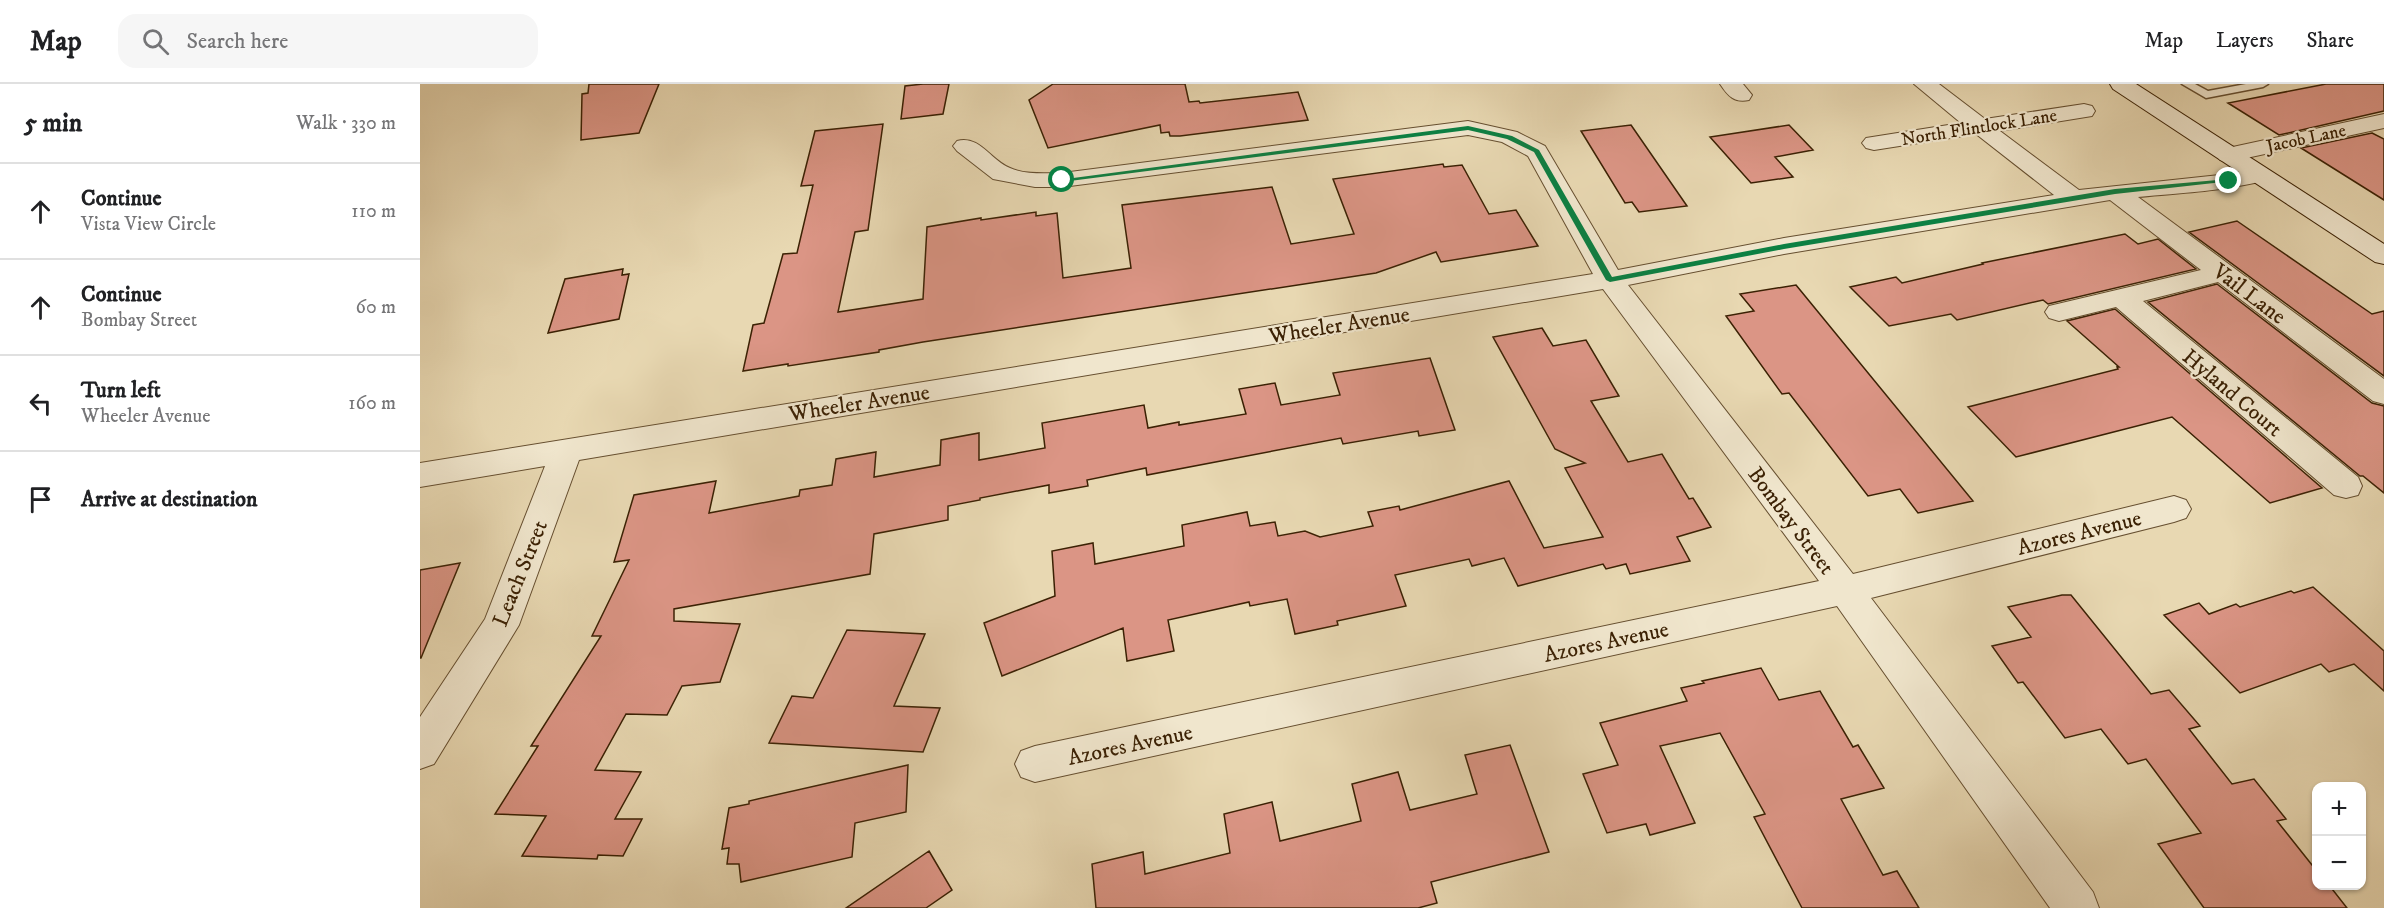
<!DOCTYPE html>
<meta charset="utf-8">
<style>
:root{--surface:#fff;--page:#f6f6f6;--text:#202124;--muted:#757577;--line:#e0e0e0}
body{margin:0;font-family:"IM FELL DW Pica",serif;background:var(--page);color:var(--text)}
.controls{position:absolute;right:18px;bottom:18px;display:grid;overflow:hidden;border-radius:12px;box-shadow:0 2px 4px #0004}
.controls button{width:54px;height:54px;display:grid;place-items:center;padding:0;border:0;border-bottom:2px solid var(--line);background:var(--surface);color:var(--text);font:30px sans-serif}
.stop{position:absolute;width:18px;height:18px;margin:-14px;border:4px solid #0b8043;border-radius:50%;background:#fff}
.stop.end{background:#0b8043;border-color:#fff;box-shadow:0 2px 6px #0008}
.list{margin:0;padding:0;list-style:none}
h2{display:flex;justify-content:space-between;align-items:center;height:78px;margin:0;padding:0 24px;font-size:26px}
h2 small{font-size:20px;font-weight:400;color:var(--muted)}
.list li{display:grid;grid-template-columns:39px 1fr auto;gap:18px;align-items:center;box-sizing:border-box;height:96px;padding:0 24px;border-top:2px solid var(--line)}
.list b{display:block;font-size:22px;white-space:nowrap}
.list p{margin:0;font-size:20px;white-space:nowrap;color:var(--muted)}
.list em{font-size:20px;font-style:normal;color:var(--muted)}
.icon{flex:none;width:33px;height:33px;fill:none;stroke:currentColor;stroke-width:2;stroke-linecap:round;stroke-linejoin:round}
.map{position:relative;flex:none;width:1964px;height:824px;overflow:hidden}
header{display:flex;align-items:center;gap:36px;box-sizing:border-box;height:84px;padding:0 30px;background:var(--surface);border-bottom:2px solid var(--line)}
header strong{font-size:28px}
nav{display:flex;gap:33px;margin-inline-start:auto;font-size:21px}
.search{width:420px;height:54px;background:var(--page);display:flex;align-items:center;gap:15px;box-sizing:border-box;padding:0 21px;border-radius:18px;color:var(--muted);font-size:22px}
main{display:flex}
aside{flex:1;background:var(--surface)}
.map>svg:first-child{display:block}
</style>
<header>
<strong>Map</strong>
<div class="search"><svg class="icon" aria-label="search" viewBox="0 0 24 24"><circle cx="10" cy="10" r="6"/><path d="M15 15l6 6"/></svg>Search here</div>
<nav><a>Map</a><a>Layers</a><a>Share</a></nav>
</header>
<main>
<aside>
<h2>5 min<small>Walk · 330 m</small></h2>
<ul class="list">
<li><svg class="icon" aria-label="ahead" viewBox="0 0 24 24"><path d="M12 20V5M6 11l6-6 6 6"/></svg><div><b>Continue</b><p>Vista View Circle</p></div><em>110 m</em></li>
<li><svg class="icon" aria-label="ahead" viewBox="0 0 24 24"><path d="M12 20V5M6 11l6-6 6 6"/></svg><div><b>Continue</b><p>Bombay Street</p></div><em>60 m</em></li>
<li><svg class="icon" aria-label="left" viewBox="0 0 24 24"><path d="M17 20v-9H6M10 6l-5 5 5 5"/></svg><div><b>Turn left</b><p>Wheeler Avenue</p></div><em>160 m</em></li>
<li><svg class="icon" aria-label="arrive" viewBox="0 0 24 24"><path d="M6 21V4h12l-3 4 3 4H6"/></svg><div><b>Arrive at destination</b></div></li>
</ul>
</aside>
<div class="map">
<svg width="1964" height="824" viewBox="0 0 1964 824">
<rect width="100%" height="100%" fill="#e8d8b2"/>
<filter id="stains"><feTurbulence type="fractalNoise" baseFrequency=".00333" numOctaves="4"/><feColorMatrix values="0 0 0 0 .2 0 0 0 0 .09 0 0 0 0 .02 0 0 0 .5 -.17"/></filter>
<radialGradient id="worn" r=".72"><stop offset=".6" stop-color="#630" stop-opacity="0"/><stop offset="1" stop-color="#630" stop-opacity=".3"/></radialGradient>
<path fill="#db9585" stroke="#3b2104" stroke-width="1.5" d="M 169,0 L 239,0 L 219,49 L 161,56 L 162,10 L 168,9 Z
M 503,0 L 529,0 L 523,30 L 481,35 L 485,2 Z
M 633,0 L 765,0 L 769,18 L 779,17 L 780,19 L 878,8 L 888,36 L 760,52 L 750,52 L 749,48 L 741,49 L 740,41 L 628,64 L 609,16 Z
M 1906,0 L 1964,0 L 1964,27 L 1859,51 L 1808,19 Z
M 463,40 L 448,146 L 435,148 L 418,228 L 503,215 L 507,143 L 561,134 L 561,136 L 616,128 L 616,132 L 637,129 L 643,194 L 711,184 L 702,121 L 852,103 L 871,160 L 934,150 L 913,95 L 1023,80 L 1024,83 L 1042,81 L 1069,130 L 1096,126 L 1118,162 L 1021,178 L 1016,168 L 956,189 L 503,258 L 459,266 L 459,268 L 368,282 L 368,280 L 323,287 L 333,241 L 344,239 L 363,170 L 377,169 L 393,101 L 381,102 L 395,47 Z
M 1211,41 L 1267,122 L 1219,128 L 1212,118 L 1205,119 L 1161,47 Z
M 1369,41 L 1393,66 L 1355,73 L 1373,93 L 1331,99 L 1290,53 Z
M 1952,49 L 1964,55 L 1964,116 L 1881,64 Z
M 1817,137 L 1952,230 L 1964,227 L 1964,292 L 1769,148 Z
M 1705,150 L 1718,160 L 1738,155 L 1776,185 L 1628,220 L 1623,216 L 1537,236 L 1531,230 L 1469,242 L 1430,203 L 1476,193 L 1482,199 L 1563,180 L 1562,179 Z
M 203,185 L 202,191 L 209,190 L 199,235 L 128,249 L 145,195 Z
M 1797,200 L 1952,319 L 1964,322 L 1964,409 L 1943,392 L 1940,392 L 1728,218 Z
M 1376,201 L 1553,417 L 1498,429 L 1480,405 L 1448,412 L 1369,309 L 1362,310 L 1306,232 L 1334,227 L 1320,210 Z
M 1695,225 L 1902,404 L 1850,419 L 1752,333 L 1596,373 L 1548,323 L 1698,285 L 1697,283 L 1699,283 L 1647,237 Z
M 1122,244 L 1133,262 L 1166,256 L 1199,312 L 1171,317 L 1208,378 L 1242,370 L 1269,415 L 1273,414 L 1291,443 L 1257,453 L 1270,477 L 1210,490 L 1206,480 L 1186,485 L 1183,480 L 1098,502 L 1084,474 L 1052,482 L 1049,475 L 975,491 L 986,522 L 917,537 L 918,541 L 875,550 L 867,515 L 830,522 L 829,518 L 748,536 L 754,567 L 707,577 L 703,544 L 582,592 L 564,539 L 635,512 L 632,467 L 673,459 L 675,480 L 764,462 L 762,441 L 827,428 L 830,442 L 855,438 L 858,452 L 885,447 L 900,453 L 953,442 L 948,428 L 979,422 L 980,426 L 1089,397 L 1124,464 L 1183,453 L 1145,384 L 1165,379 L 1135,365 L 1073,253 Z
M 1010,274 L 1035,346 L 999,352 L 998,347 L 923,360 L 921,354 L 727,391 L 726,384 L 667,396 L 668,402 L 629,409 L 629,401 L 560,414 L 560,416 L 528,422 L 528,436 L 454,450 L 450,490 L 254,525 L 254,537 L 320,540 L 300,598 L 262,602 L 247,631 L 206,630 L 175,686 L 221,688 L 195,735 L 222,735 L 203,772 L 178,771 L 177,775 L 102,772 L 126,732 L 75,730 L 118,662 L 111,662 L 181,552 L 172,552 L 209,476 L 194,478 L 214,411 L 296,397 L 289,429 L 379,412 L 380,406 L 412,401 L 416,375 L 456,368 L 454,393 L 520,381 L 521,356 L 559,349 L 559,376 L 625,364 L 622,339 L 724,321 L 728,344 L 759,338 L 759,341 L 826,330 L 819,305 L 855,299 L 861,321 L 920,311 L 913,289 Z
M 40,479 L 1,574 L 0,574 L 0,486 Z
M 1893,503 L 1964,567 L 1964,607 L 1934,580 L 1909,588 L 1901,580 L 1820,609 L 1744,531 L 1779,519 L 1789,530 L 1816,520 L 1820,523 L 1871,507 L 1874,509 Z
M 1642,511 L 1651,511 L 1731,610 L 1749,606 L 1780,642 L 1769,645 L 1812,700 L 1834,695 L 1866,735 L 1857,737 L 1896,786 L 1896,801 L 1909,801 L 1927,824 L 1784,824 L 1738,760 L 1781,749 L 1726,675 L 1708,680 L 1681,645 L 1645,654 L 1603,598 L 1598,599 L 1572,562 L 1611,553 L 1588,523 Z
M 427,546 L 505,550 L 474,622 L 520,624 L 503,668 L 349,659 L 372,612 L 393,614 Z
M 1341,584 L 1359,616 L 1400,607 L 1433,663 L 1438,661 L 1464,704 L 1421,715 L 1463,791 L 1477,787 L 1499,824 L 1382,824 L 1334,733 L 1345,730 L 1300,649 L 1240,662 L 1275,739 L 1230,751 L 1226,740 L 1187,749 L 1163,690 L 1198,681 L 1180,639 L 1267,617 L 1261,604 L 1284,599 L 1282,597 Z
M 1090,661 L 1129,768 L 1011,798 L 1017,819 L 998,824 L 676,824 L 672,780 L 723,768 L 725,790 L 810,769 L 804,730 L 852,718 L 860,757 L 941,737 L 932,700 L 978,688 L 990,726 L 1057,710 L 1045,671 Z
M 488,681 L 486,728 L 435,739 L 432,773 L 321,798 L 319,780 L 307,780 L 309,764 L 302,765 L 309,724 L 329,720 L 329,717 Z
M 509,767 L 532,806 L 506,824 L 426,824 Z"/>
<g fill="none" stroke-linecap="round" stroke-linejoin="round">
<defs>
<path id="lane" d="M 1762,0 L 1775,0 L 1788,7 L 1826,0 L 1848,0 L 1843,3 L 1786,14 Z"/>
<path id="street" d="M 1300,0 L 1323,0 L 1332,11 L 1329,16 C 1314,19 1308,12 1300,0 Z
M 1494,0 L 1519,0 L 1565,35 L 1664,20 L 1672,22 L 1675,27 L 1672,32 L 1580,47 L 1659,106 L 1809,90 L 1838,84 L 1847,86 L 1850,91 L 1847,96 C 1804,107 1761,109 1718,113 L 1964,295 L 1964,320 L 1953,317 L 1798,198 L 1723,217 L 1938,393 L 1942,402 L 1938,411 L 1926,414 L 1914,411 L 1696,223 L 1639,237 L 1629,234 L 1625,228 L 1629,222 L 1781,186 L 1690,116 L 1364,170 L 1208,201 L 1433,490 L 1754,412 L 1766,416 L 1771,425 L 1766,434 L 1754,438 L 1451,514 L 1673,808 L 1679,824 L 1630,824 L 1417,522 L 615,698 L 601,693 L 595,680 L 601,667 L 615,662 L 1399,497 L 1183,205 L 159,376 L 99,541 L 14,680 L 0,685 L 0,633 L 65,535 L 125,382 L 0,403 L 0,379 L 1173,190 L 1108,72 L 1082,58 L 1048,51 L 642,103 L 615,103 L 573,95 L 537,67 L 533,62 L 537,57 C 560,51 570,76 590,84 C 605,91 626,89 642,89 L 1048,37 L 1097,48 L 1125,62 L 1198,186 L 1364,154 L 1634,111 L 1556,50 L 1454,66 L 1446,64 L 1442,59 L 1446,54 L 1541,39 Z
M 1964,30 L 1964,44 L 1808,78 L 1800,76 L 1796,71 L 1800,66 L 1808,64 Z"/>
<path id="secondary" d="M 1690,0 L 1716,0 L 1964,160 L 1964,180 L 1955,178 L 1693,5 Z"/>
</defs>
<use href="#lane" stroke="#664f30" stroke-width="3"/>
<use href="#street" stroke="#664f30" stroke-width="2"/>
<use href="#secondary" stroke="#3b2104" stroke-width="2"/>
<use href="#lane" fill="#f0e6cd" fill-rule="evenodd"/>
<use href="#street" fill="#f0e6cd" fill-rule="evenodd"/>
<use href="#secondary" fill="#f0e6cd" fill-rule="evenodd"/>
</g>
<path fill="#0b8043" d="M 1048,42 L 1092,52 L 1119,66 L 1192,193 L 1364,160 L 1695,105 L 1809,95 L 1812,97 L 1695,110 L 1364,165 L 1190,198 L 1186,196 L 1114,68 L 1087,55 L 1048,46 L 642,98 L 638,96 Z"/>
<g text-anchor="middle" stroke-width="4.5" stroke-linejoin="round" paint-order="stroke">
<g font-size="18" fill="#3b2104" stroke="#f0e6cd">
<text transform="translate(1559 43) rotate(-9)" y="6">North Flintlock Lane</text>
<text transform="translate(1886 54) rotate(-12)" y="6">Jacob Lane</text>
</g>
<g font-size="22" fill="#3b2104" stroke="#f0e6cd">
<text transform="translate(1830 209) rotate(37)" y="8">Vail Lane</text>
<text transform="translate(919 240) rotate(-9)" y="8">Wheeler Avenue</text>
<text transform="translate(1813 308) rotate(40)" y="8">Hyland Court</text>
<text transform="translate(439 318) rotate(-9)" y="8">Wheeler Avenue</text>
<text transform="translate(1372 436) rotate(53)" y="8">Bombay Street</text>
<text transform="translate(1659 448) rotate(-14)" y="8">Azores Avenue</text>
<text transform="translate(99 489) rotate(-68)" y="8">Leach Street</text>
<text transform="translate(1186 557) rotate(-12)" y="8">Azores Avenue</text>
<text transform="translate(710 660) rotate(-12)" y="8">Azores Avenue</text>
</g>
</g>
<rect width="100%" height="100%" filter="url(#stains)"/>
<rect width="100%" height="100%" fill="url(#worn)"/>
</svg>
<div class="controls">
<button>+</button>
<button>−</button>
</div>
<div class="stop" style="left:642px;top:96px"></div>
<div class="stop end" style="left:1809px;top:97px"></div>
</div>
</main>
